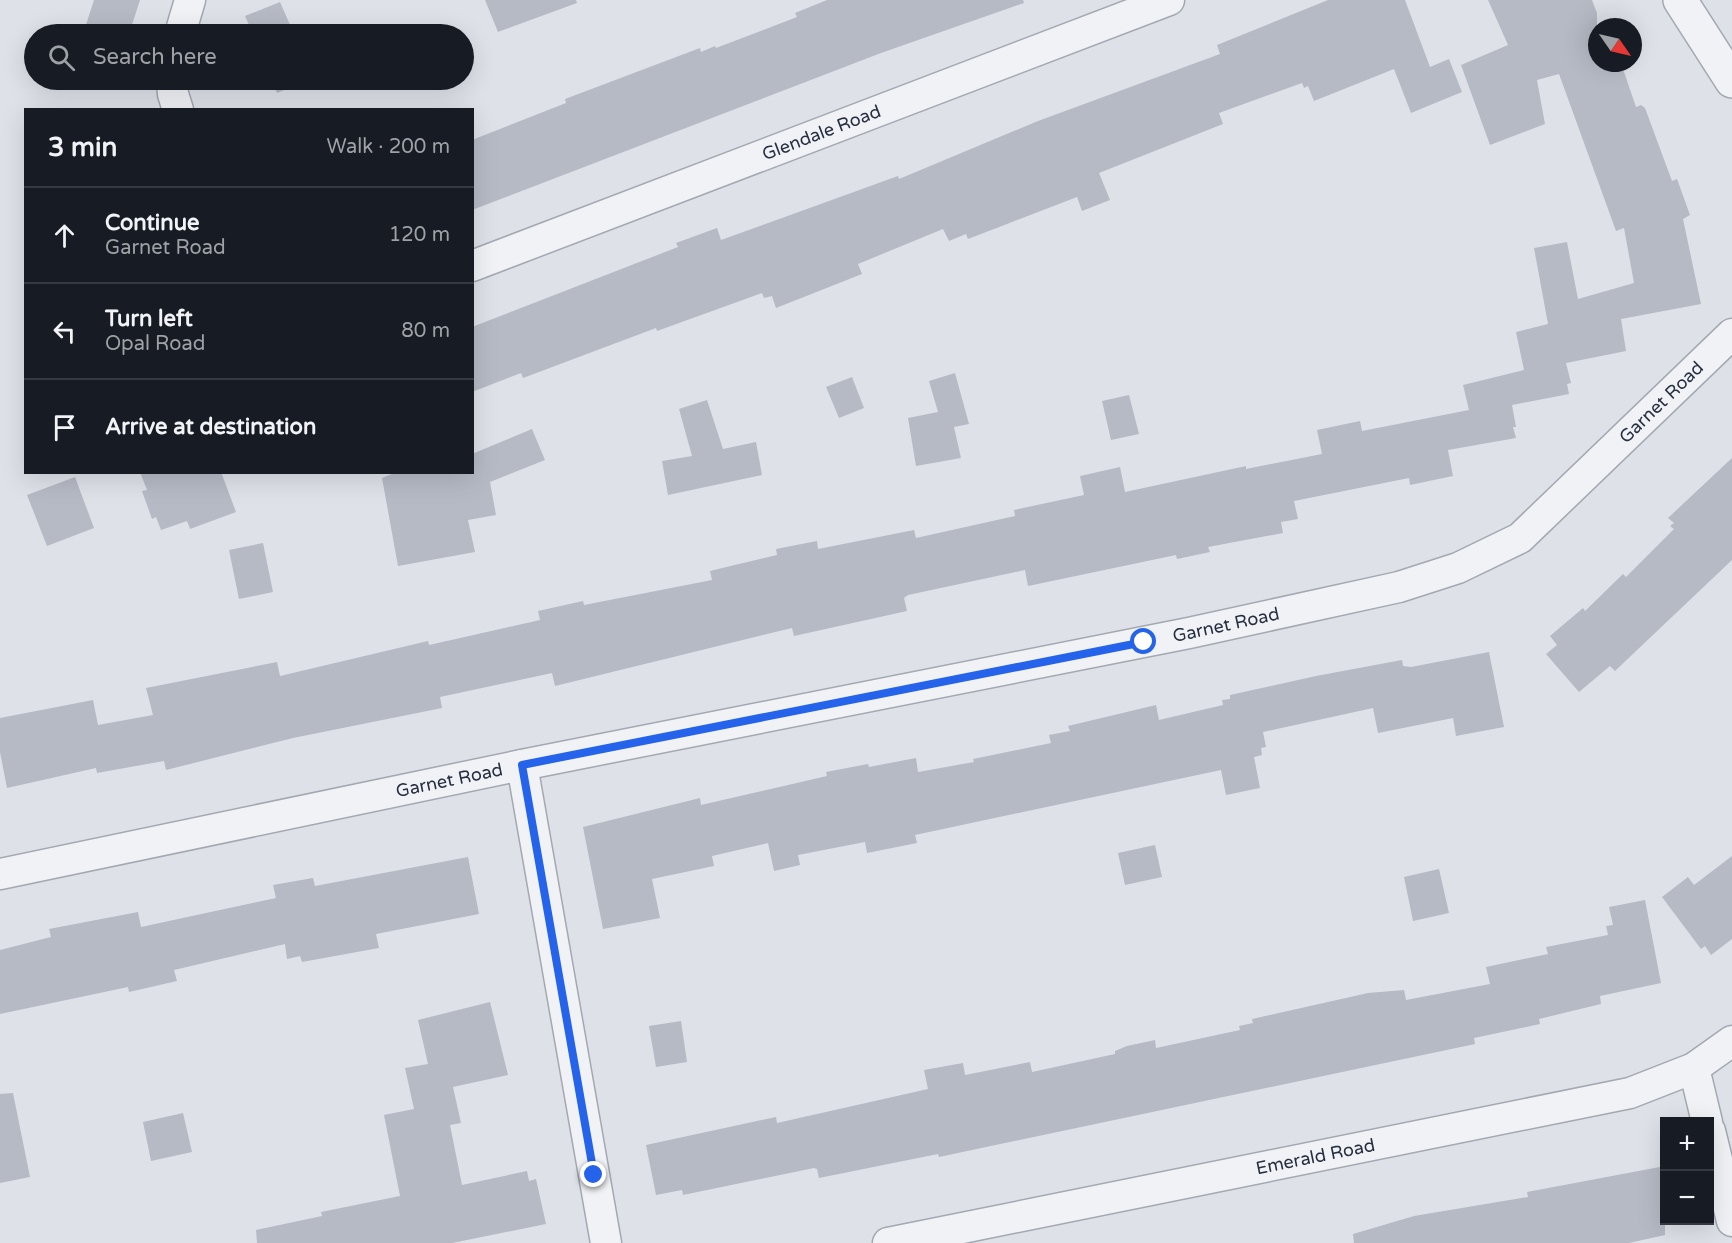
<!DOCTYPE html>
<meta charset="utf-8">
<style>
:root{--surface:#171b24;--page:#242831;--text:#f1f3f6;--muted:#9ea1a6;--line:#363941}
body{margin:0;font-family:"Varela Round",sans-serif;background:var(--page);color:var(--text)}
.controls{position:absolute;right:18px;bottom:18px;display:grid;overflow:hidden;border-radius:0px;box-shadow:0 6px 24px #0002}
.controls button{width:54px;height:54px;display:grid;place-items:center;padding:0;border:0;border-bottom:2px solid var(--line);background:var(--surface);color:var(--text);font:30px sans-serif}
.compass{position:absolute;left:1588px;top:18px;width:54px;height:54px;border-radius:50%;background:var(--surface);box-shadow:0 6px 24px #0002;rotate:124deg}
.stop{position:absolute;width:18px;height:18px;margin:-14px;border:4px solid #2563eb;border-radius:50%;background:#fff}
.stop.end{background:#2563eb;border-color:#fff;box-shadow:0 2px 6px #0008}
.list{margin:0;padding:0;list-style:none}
h2{display:flex;justify-content:space-between;align-items:center;height:78px;margin:0;padding:0 24px;font-size:26px}
h2 small{font-size:20px;font-weight:400;color:var(--muted)}
.list li{display:grid;grid-template-columns:39px 1fr auto;gap:18px;align-items:center;box-sizing:border-box;height:96px;padding:0 24px;border-top:2px solid var(--line)}
.list b{display:block;font-size:22px;white-space:nowrap}
.list p{margin:0;font-size:20px;white-space:nowrap;color:var(--muted)}
.list em{font-size:20px;font-style:normal;color:var(--muted)}
.icon{flex:none;width:33px;height:33px;fill:none;stroke:currentColor;stroke-width:2;stroke-linecap:round;stroke-linejoin:round}
.map{position:relative;flex:none;width:1732px;height:1243px;overflow:hidden}
.search{position:absolute;background:var(--surface);box-shadow:0 6px 24px #0002;left:24px;top:24px;width:450px;height:66px;display:flex;align-items:center;gap:15px;box-sizing:border-box;padding:0 21px;border-radius:33px;color:var(--muted);font-size:22px}
.panel{position:absolute;background:var(--surface);box-shadow:0 6px 24px #0002;left:24px;top:108px;width:450px;height:366px;border-radius:0px}
.map>svg:first-child{display:block}
</style>
<div class="map">
<svg width="1732" height="1243" viewBox="0 0 1732 1243">
<rect width="100%" height="100%" fill="#dee1e8"/>
<path fill="#b5bac5" d="M 94,0 L 140,0 L 129,34 L 83,34 Z
M 485,0 L 576,0 L 577,3 L 498,32 Z
M 827,0 L 1023,0 L 1024,3 L 881,53 L 472,210 L 472,140 L 566,103 L 565,99 L 700,48 L 701,52 L 715,46 L 716,48 L 797,17 L 795,13 Z
M 1328,0 L 1405,0 L 1430,67 L 1449,59 L 1462,92 L 1411,113 L 1394,69 L 1314,101 L 1308,86 L 1304,88 L 1302,83 L 1219,113 L 1223,124 L 1099,173 L 1110,200 L 1082,211 L 1077,197 L 968,239 L 966,234 L 949,241 L 943,229 L 858,264 L 862,274 L 776,308 L 772,296 L 764,298 L 762,293 L 657,331 L 656,328 L 523,378 L 521,373 L 472,392 L 472,327 L 678,247 L 676,243 L 717,228 L 721,240 L 898,176 L 899,179 L 1038,121 L 1220,54 L 1217,45 Z
M 1488,0 L 1592,0 L 1597,13 L 1597,63 L 1621,63 L 1636,107 L 1641,105 L 1645,108 L 1672,181 L 1677,179 L 1690,215 L 1683,219 L 1701,304 L 1621,319 L 1626,351 L 1566,363 L 1571,383 L 1567,384 L 1569,394 L 1512,405 L 1516,427 L 1513,427 L 1516,438 L 1448,450 L 1453,476 L 1410,485 L 1409,478 L 1294,501 L 1298,519 L 1281,522 L 1283,533 L 1208,547 L 1210,552 L 1177,559 L 1176,555 L 1028,586 L 1025,570 L 908,595 L 904,598 L 907,611 L 794,636 L 792,628 L 555,686 L 552,673 L 440,697 L 442,708 L 293,738 L 166,770 L 164,761 L 97,773 L 96,768 L 7,788 L 0,752 L 0,718 L 93,700 L 98,725 L 153,715 L 146,688 L 277,662 L 280,676 L 428,641 L 429,645 L 540,620 L 538,611 L 583,601 L 584,605 L 712,580 L 710,571 L 777,555 L 776,549 L 817,541 L 818,549 L 914,530 L 916,538 L 1015,516 L 1014,510 L 1084,495 L 1080,476 L 1120,467 L 1125,492 L 1246,466 L 1246,469 L 1322,454 L 1317,430 L 1360,421 L 1362,431 L 1469,410 L 1463,385 L 1524,370 L 1516,332 L 1548,324 L 1534,248 L 1567,242 L 1578,299 L 1634,283 L 1624,228 L 1616,231 L 1559,74 L 1537,80 L 1545,124 L 1490,145 L 1461,65 L 1508,45 Z
M 280,2 L 294,34 L 253,34 L 245,16 Z
M 271,80 L 308,80 L 277,93 Z
M 955,373 L 969,424 L 954,427 L 961,458 L 916,466 L 908,418 L 938,412 L 929,381 Z
M 852,377 L 864,408 L 839,418 L 826,387 Z
M 1129,395 L 1139,434 L 1111,440 L 1102,401 Z
M 707,400 L 723,449 L 756,442 L 762,475 L 668,495 L 662,461 L 692,456 L 679,409 Z
M 532,429 L 545,460 L 490,482 L 496,515 L 468,520 L 475,552 L 398,566 L 382,478 L 397,472 L 472,472 L 472,454 Z
M 1732,458 L 1732,560 L 1615,671 L 1610,666 L 1579,692 L 1546,654 L 1557,645 L 1550,636 L 1583,608 L 1585,611 L 1623,574 L 1626,577 L 1674,529 L 1670,526 L 1674,523 L 1668,518 Z
M 140,472 L 221,472 L 236,512 L 190,529 L 187,521 L 161,530 L 156,517 L 152,519 L 142,491 L 147,490 Z
M 75,477 L 94,528 L 47,546 L 27,495 Z
M 263,543 L 273,592 L 239,599 L 229,550 Z
M 1489,652 L 1504,727 L 1456,736 L 1453,718 L 1378,733 L 1373,708 L 1263,732 L 1266,747 L 1261,748 L 1262,755 L 1254,757 L 1260,788 L 1226,795 L 1221,770 L 915,835 L 917,843 L 867,853 L 865,842 L 798,855 L 800,865 L 774,871 L 768,843 L 712,856 L 714,866 L 652,879 L 660,918 L 603,929 L 583,827 L 700,798 L 701,805 L 827,776 L 826,772 L 868,764 L 869,767 L 916,758 L 918,772 L 974,762 L 973,759 L 1051,743 L 1049,735 L 1070,731 L 1068,726 L 1156,705 L 1159,720 L 1223,705 L 1222,700 L 1230,699 L 1230,695 L 1316,676 L 1402,660 L 1403,666 L 1411,667 Z
M 1155,845 L 1162,877 L 1125,885 L 1118,853 Z
M 1732,856 L 1732,939 L 1711,955 L 1705,946 L 1701,949 L 1662,897 L 1688,877 L 1694,885 Z
M 468,857 L 479,914 L 376,934 L 379,948 L 302,962 L 300,956 L 287,959 L 285,944 L 174,970 L 177,981 L 129,992 L 128,987 L 0,1014 L 0,950 L 51,937 L 49,929 L 138,912 L 141,927 L 276,898 L 273,885 L 313,878 L 315,886 Z
M 1439,869 L 1449,913 L 1413,921 L 1404,877 Z
M 1645,900 L 1661,983 L 1600,996 L 1601,1004 L 1539,1019 L 1540,1024 L 1474,1038 L 1475,1044 L 939,1157 L 938,1154 L 819,1178 L 817,1169 L 814,1168 L 683,1195 L 682,1190 L 656,1195 L 646,1145 L 776,1117 L 777,1123 L 928,1089 L 924,1070 L 963,1063 L 965,1075 L 1030,1062 L 1032,1072 L 1115,1054 L 1115,1051 L 1127,1046 L 1155,1040 L 1156,1048 L 1240,1030 L 1239,1026 L 1253,1023 L 1252,1019 L 1368,993 L 1404,990 L 1406,1000 L 1490,984 L 1486,967 L 1548,954 L 1546,947 L 1608,935 L 1606,926 L 1613,925 L 1609,907 Z
M 490,1002 L 508,1075 L 453,1087 L 461,1123 L 450,1125 L 462,1185 L 527,1171 L 529,1181 L 536,1179 L 546,1224 L 452,1243 L 257,1243 L 256,1230 L 322,1216 L 321,1212 L 400,1196 L 384,1115 L 414,1109 L 405,1068 L 428,1064 L 418,1020 Z
M 681,1021 L 687,1062 L 656,1067 L 649,1026 Z
M 13,1093 L 30,1177 L 0,1183 L 0,1094 Z
M 183,1113 L 192,1152 L 151,1161 L 143,1122 Z
M 1665,1166 L 1665,1235 L 1629,1243 L 1354,1243 L 1353,1234 L 1414,1216 L 1528,1197 L 1527,1192 Z"/>
<g fill="none" stroke-linecap="round" stroke-linejoin="round">
<defs>
<g id="minor">
<path d="M 180,34 L 190,0"/>
<path d="M 172,80 L 173,94 L 178,110"/>
<path id="s1" d="M 472,266 L 1169,0"/>
<path d="M 522,765 L 606,1243"/>
<path id="s2" d="M 0,874 L 522,765 L 1189,633 L 1399,587 L 1458,568 L 1520,538 L 1732,334"/>
<path d="M 1694,1068 L 1707,1122"/>
<path d="M 1710,1131 L 1732,1221"/>
<path id="s3" d="M 888,1243 L 1630,1093 L 1694,1068 L 1732,1041"/>
</g>
<path id="tertiary" d="M 1680,0 L 1732,81"/>
</defs>
<use href="#minor" stroke="#a3a8b2" stroke-width="33"/>
<use href="#tertiary" stroke="#a3a8b2" stroke-width="36"/>
<use href="#minor" stroke="#f1f2f6" stroke-width="30"/>
<use href="#tertiary" stroke="#f1f2f6" stroke-width="33"/>
</g>
<g fill="none" stroke-linecap="round" stroke-linejoin="round">
<path stroke="#2563eb" stroke-width="8" d="M 594,1175 L 522,765 L 1144,642"/>
</g>
<g text-anchor="middle" stroke-width="4.5" stroke-linejoin="round" paint-order="stroke">
<g font-size="18" fill="#262f40" stroke="#edf0f6">
<text dy="6" stroke="none"><textPath href="#s1" startOffset="374">Glendale Road</textPath></text>
<text dy="6" stroke="none"><textPath href="#s2" startOffset="1755">Garnet Road</textPath></text>
<text dy="6" stroke="none"><textPath href="#s2" startOffset="1251">Garnet Road</textPath></text>
<text dy="6" stroke="none"><textPath href="#s2" startOffset="459">Garnet Road</textPath></text>
<text dy="6" stroke="none"><textPath href="#s3" startOffset="436">Emerald Road</textPath></text>
</g>
</g>
</svg>
<div class="controls">
<button>+</button>
<button>−</button>
</div>
<svg class="compass" viewBox="-18 -18 36 36"><path d="M0-13l5 13h-10z" fill="#e53935"/><path d="M0 13l5-13h-10z" fill="#9ea1a6"/></svg>
<div class="stop" style="left:1144px;top:642px"></div>
<div class="stop end" style="left:594px;top:1175px"></div>
<div class="search"><svg class="icon" aria-label="search" viewBox="0 0 24 24"><circle cx="10" cy="10" r="6"/><path d="M15 15l6 6"/></svg>Search here</div>
<section class="panel">
<h2>3 min<small>Walk · 200 m</small></h2>
<ul class="list">
<li><svg class="icon" aria-label="ahead" viewBox="0 0 24 24"><path d="M12 20V5M6 11l6-6 6 6"/></svg><div><b>Continue</b><p>Garnet Road</p></div><em>120 m</em></li>
<li><svg class="icon" aria-label="left" viewBox="0 0 24 24"><path d="M17 20v-9H6M10 6l-5 5 5 5"/></svg><div><b>Turn left</b><p>Opal Road</p></div><em>80 m</em></li>
<li><svg class="icon" aria-label="arrive" viewBox="0 0 24 24"><path d="M6 21V4h12l-3 4 3 4H6"/></svg><div><b>Arrive at destination</b></div></li>
</ul>
</section>
</div>
